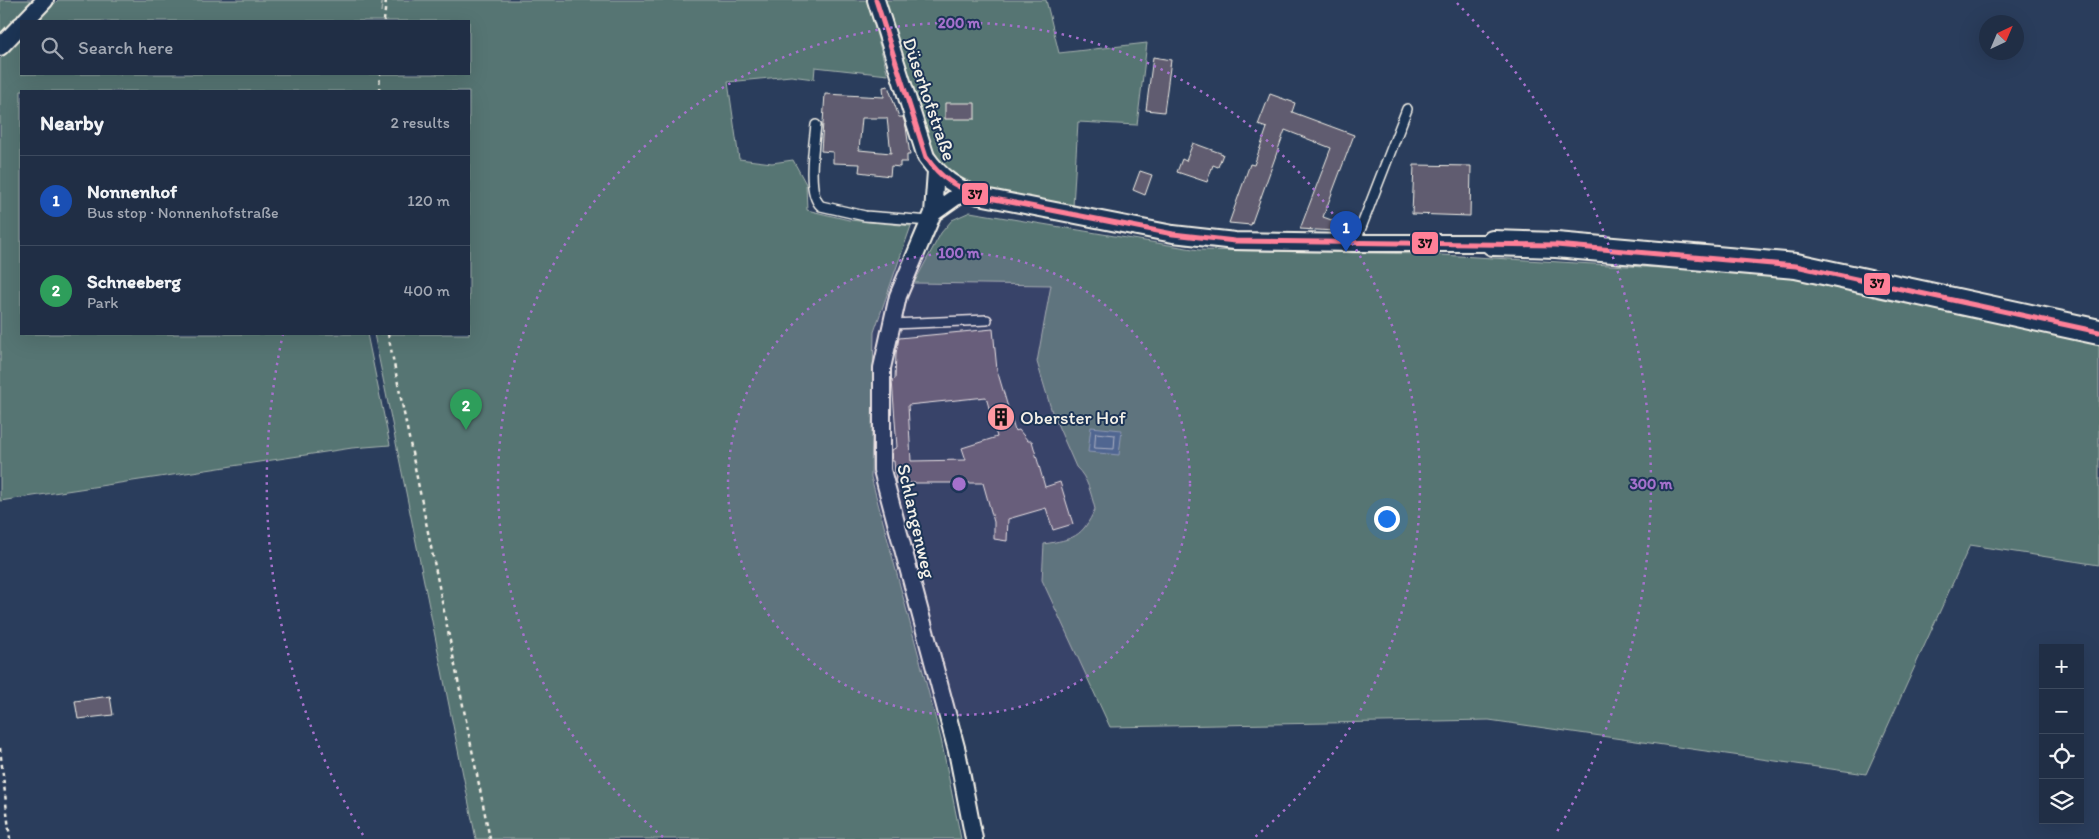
<!DOCTYPE html>
<meta charset="utf-8">
<style>
:root{--surface:#202e45;--page:#28364c;--text:#f1f3f6;--muted:#a2a8b3;--line:#3d4a5e;--accent:#d6ab8b}
body{margin:0;font-family:Itim,sans-serif;background:var(--page);color:var(--text)}
.controls{position:absolute;right:15px;bottom:15px;display:grid;overflow:hidden;border-radius:0px;box-shadow:0 5px 20px #0002}
.controls button{width:45px;height:45px;display:grid;place-items:center;padding:0;border:0;border-bottom:1px solid var(--line);background:var(--surface);color:var(--text);font:25px sans-serif}
.compass{position:absolute;left:1979px;top:15px;width:45px;height:45px;border-radius:50%;background:var(--surface);box-shadow:0 5px 20px #0002;rotate:44deg}
.you{position:absolute;left:1386px;top:518px;width:18px;height:18px;margin:-12px;border:4px solid #fff;border-radius:50%;background:#1a73e8;box-shadow:0 0 0 8px #1a73e833}
.badge{display:grid;place-items:center;width:32px;height:32px;border-radius:50%;background:var(--accent);color:#fff;font-size:16px;font-weight:700}
.pin{position:absolute;translate:-50% -41px;filter:drop-shadow(0 1px 2px #0008)}
.pin::after{content:'';position:absolute;top:26px;width:18px;height:15px;background:inherit;clip-path:polygon(0 0,100% 0,50% 100%)}
.list{margin:0;padding:0;list-style:none}
h2{display:flex;justify-content:space-between;align-items:center;height:65px;margin:0;padding:0 20px;font-size:21px}
h2 small{font-size:16px;font-weight:400;color:var(--muted)}
.list li{display:grid;grid-template-columns:32px 1fr auto;gap:15px;align-items:center;box-sizing:border-box;height:90px;padding:0 20px;border-top:1px solid var(--line)}
.list b{display:block;font-size:19px;white-space:nowrap}
.list p{margin:0;font-size:16px;white-space:nowrap;color:var(--muted)}
.list em{font-size:16px;font-style:normal;color:var(--muted)}
.icon{flex:none;width:28px;height:28px;fill:none;stroke:currentColor;stroke-width:2;stroke-linecap:round;stroke-linejoin:round}
.map{position:relative;flex:none;width:2099px;height:839px;overflow:hidden}
.search{position:absolute;background:var(--surface);box-shadow:0 5px 20px #0002;left:20px;top:20px;width:450px;height:55px;display:flex;align-items:center;gap:12px;box-sizing:border-box;padding:0 18px;border-radius:0px;color:var(--muted);font-size:19px}
.panel{position:absolute;background:var(--surface);box-shadow:0 5px 20px #0002;left:20px;top:90px;width:450px;height:245px;border-radius:0px}
.map>svg:first-child{display:block}
</style>
<div class="map">
<svg width="2099" height="839" viewBox="0 0 2099 839">
<rect width="100%" height="100%" fill="#2a3d5c"/>
<filter id="ink" filterUnits="userSpaceOnUse"><feTurbulence type="fractalNoise" baseFrequency=".02" numOctaves="2"/><feDisplacementMap in="SourceGraphic" scale="10" xChannelSelector="R" yChannelSelector="G"/><feConvolveMatrix kernelMatrix="1 2 1 2 8 2 1 2 1" color-interpolation-filters="sRGB"/></filter>
<g filter="url(#ink)">
<path fill="#577573" stroke="#a6b3ae" d="M 0,0 L 33,0 L 0,35 Z
M 58,0 L 382,0 L 381,12 L 383,0 L 867,0 L 888,75 L 815,67 L 814,79 L 791,76 L 728,82 L 739,159 L 772,163 L 793,160 L 806,184 L 807,210 L 849,220 L 911,226 L 874,332 L 871,477 L 941,739 L 961,839 L 476,839 L 374,334 L 469,334 L 469,91 L 21,91 L 21,334 L 367,334 L 390,445 L 352,448 L 0,501 L 0,59 L 21,37 L 21,74 L 469,74 L 469,21 L 37,21 Z
M 885,0 L 1046,0 L 1059,53 L 1147,43 L 1137,125 L 1078,122 L 1073,207 C 1037,199 994,197 961,180 C 918,158 897,45 885,0 Z
M 970,212 L 1199,250 L 1425,254 L 1795,276 L 2099,342 L 2099,565 L 1970,545 L 1866,774 L 1489,720 L 1110,727 L 1042,580 L 1044,544 C 1073,539 1082,538 1095,509 C 1091,494 1088,478 1076,467 L 1052,412 L 1037,362 L 1051,285 L 914,283 L 941,233 L 952,220 Z"/>
<path fill="#446589" stroke="#8a9daf" d="M 1091,427 L 1122,430 L 1119,455 L 1088,452 Z"/>
<g fill="none" stroke-linecap="round" stroke-linejoin="round">
<path stroke="#aeb9c2" stroke-width="1" d="M 1096,433 L 1115,435 L 1114,449 L 1095,448 Z"/>
</g>
<path fill="#605c6f" stroke="#f4f1e8" fill-rule="evenodd" d="M 1153,57 L 1171,60 L 1164,112 L 1146,110 Z
M 888,86 L 899,117 L 903,117 L 906,127 L 910,155 L 907,155 L 907,162 L 900,162 L 900,167 L 891,166 L 890,176 L 859,172 L 860,164 L 833,163 L 833,152 L 821,151 L 825,94 L 884,97 L 883,87 ZM 862,118 L 887,118 L 891,153 L 859,150 Z
M 1270,94 L 1295,103 L 1292,112 L 1354,135 L 1323,217 L 1354,228 L 1352,232 L 1300,229 L 1331,148 L 1285,130 L 1251,225 L 1229,223 L 1250,164 L 1254,165 L 1267,128 L 1258,125 Z
M 945,103 L 975,103 L 975,119 L 945,119 Z
M 1193,143 L 1223,154 L 1218,167 L 1213,165 L 1207,182 L 1177,172 L 1182,159 L 1186,161 Z
M 1414,165 L 1471,166 L 1470,216 L 1412,214 Z
M 1140,171 L 1152,175 L 1145,195 L 1133,190 Z
M 993,329 L 997,370 L 1015,431 L 1019,430 L 1028,441 L 1032,441 L 1045,487 L 1060,482 L 1073,524 L 1053,530 L 1046,508 L 1008,519 L 1007,541 L 994,539 L 994,522 L 983,483 L 896,483 L 894,461 L 892,461 L 892,450 L 897,447 L 892,380 L 895,379 L 896,353 L 899,338 ZM 986,397 L 997,437 L 962,448 L 966,460 L 911,461 L 908,405 Z
M 110,696 L 113,715 L 78,719 L 75,701 Z"/>
<g fill="none" stroke-linecap="round" stroke-linejoin="round">
<defs>
<path id="lane" d="M 816,125 C 814,144 806,194 821,206 L 865,216 L 930,221
M 1355,243 L 1407,109
M 892,324 L 987,320"/>
<path id="street" d="M 876,0 L 926,157 C 941,178 956,188 979,196 L 1173,234 L 1235,241 L 1355,243 L 1493,243
M 25,21 L 45,0
M 0,47 L 21,25
M 936,171 L 933,213 L 898,296 L 882,368 L 882,470 L 957,751 L 974,839
M 933,213 L 964,191"/>
<path id="secondary" d="M 1493,243 L 1556,245 L 1796,266 L 2099,332"/>
</defs>
<use href="#lane" stroke="#f4f1e8" stroke-width="12"/>
<use href="#street" stroke="#f4f1e8" stroke-width="20"/>
<use href="#secondary" stroke="#f4f1e8" stroke-width="28"/>
<path stroke="#f4f1e8" stroke-width="2.5" stroke-dasharray="4 4" stroke-linecap="butt" d="M 384,21 L 386,0
M 379,91 L 380,74
M 388,334 L 490,839
M 0,748 L 10,839"/>
<use href="#lane" stroke="#1d3557" stroke-width="9"/>
<use href="#street" stroke="#1d3557" stroke-width="16"/>
<use href="#secondary" stroke="#1d3557" stroke-width="24"/>
<defs>
<path id="bus-1" d="M 876,0 L 926,157 C 942,180 954,185 979,196 L 1173,234 L 1235,241 L 1556,245 L 1796,266 L 2099,332"/>
</defs>
<use href="#bus-1" stroke="#1d3557" stroke-width="9"/>
<use href="#bus-1" stroke="#ff8098" stroke-width="5"/>
</g>
</g>
<circle cx="959" cy="484" r="231" fill="#a571cd" fill-opacity=".12"/>
<g fill="none" stroke="#a571cd" stroke-width="2.5" stroke-dasharray="2.5 5">
<circle cx="959" cy="484" r="231"/>
<path d="M663 837A461 461 0 1 1 1255 837"/>
<path d="M363 835A692 692 0 0 1 283 334M1457 3A692 692 0 0 1 1555 835"/>
</g>
<defs>
<symbol id="building-disc" viewBox="-11 -11 22 22"><circle r="9.5" fill="#ff9aa2" stroke="#1d3557"/><path d="M-4-6H4V6H1V3H-1V6H-4ZM-2.5-4.3h1.7v1.8h-1.7ZM.8-4.3h1.7v1.8H.8ZM-2.5-1h1.7V.8h-1.7ZM.8-1h1.7V.8H.8Z" fill="#111"/></symbol>
</defs>
<g fill-rule="evenodd">
<use href="#building-disc" x="985" y="401" width="32" height="32"/>
</g>
<g text-anchor="middle" stroke-width="4" stroke-linejoin="round" paint-order="stroke">
<g font-size="19" fill="#f4f1e8" stroke="#1d3557">
<text transform="translate(930 99) rotate(71)" y="7">Düserhofstraße</text>
<text transform="translate(917 521) rotate(77)" y="7">Schlangenweg</text>
</g>
<g font-size="19" fill="#f4f1e8" stroke="#1d3557" text-anchor="start">
<text x="1020" y="424">Oberster Hof</text>
</g>
</g>
<circle cx="959" cy="484" r="8" fill="#a571cd" stroke="#1d3557" stroke-width="2.5"/>
<g font-size="15" text-anchor="middle" font-weight="bold" fill="#a571cd" stroke="#1d3557" stroke-width="4" stroke-linejoin="round" paint-order="stroke">
<text x="959" y="28">200 m</text>
<text x="959" y="258">100 m</text>
<text x="1651" y="489">300 m</text>
</g>
<g stroke="#1d3557" stroke-width="2">
<rect x="961" y="182" width="28" height="24" rx="5" fill="#ff8098"/>
<rect x="1411" y="231" width="28" height="24" rx="5" fill="#ff8098"/>
<rect x="1863" y="272" width="28" height="24" rx="5" fill="#ff8098"/>
</g>
<g font-size="14" text-anchor="middle" font-weight="bold" fill="#111">
<text x="975" y="199">37</text>
<text x="1425" y="248">37</text>
<text x="1877" y="288">37</text>
</g>
</svg>
<div class="controls">
<button>+</button>
<button>−</button>
<button><svg class="icon" aria-label="locate" viewBox="0 0 24 24"><circle cx="12" cy="12" r="6"/><path d="M12 2v4M12 18v4M2 12h4M18 12h4"/></svg></button>
<button><svg class="icon" aria-label="layers" viewBox="0 0 24 24"><path d="M12 4l9 5-9 5-9-5zM3 14l9 5 9-5"/></svg></button>
</div>
<svg class="compass" viewBox="-18 -18 36 36"><path d="M0-13l5 13h-10z" fill="#e53935"/><path d="M0 13l5-13h-10z" fill="#a2a8b3"/></svg>
<div class="you"></div>
<div class="pin badge" style="left:1346px;top:252px;background:#1a4fb4">1</div>
<div class="pin badge" style="left:466px;top:430px;background:#2e9e5b">2</div>
<div class="search"><svg class="icon" aria-label="search" viewBox="0 0 24 24"><circle cx="10" cy="10" r="6"/><path d="M15 15l6 6"/></svg>Search here</div>
<section class="panel">
<h2>Nearby<small>2 results</small></h2>
<ul class="list">
<li><span class="badge" style="background:#1a4fb4">1</span><div><b>Nonnenhof</b><p>Bus stop · Nonnenhofstraße</p></div><em>120 m</em></li>
<li><span class="badge" style="background:#2e9e5b">2</span><div><b>Schneeberg</b><p>Park</p></div><em>400 m</em></li>
</ul>
</section>
</div>
